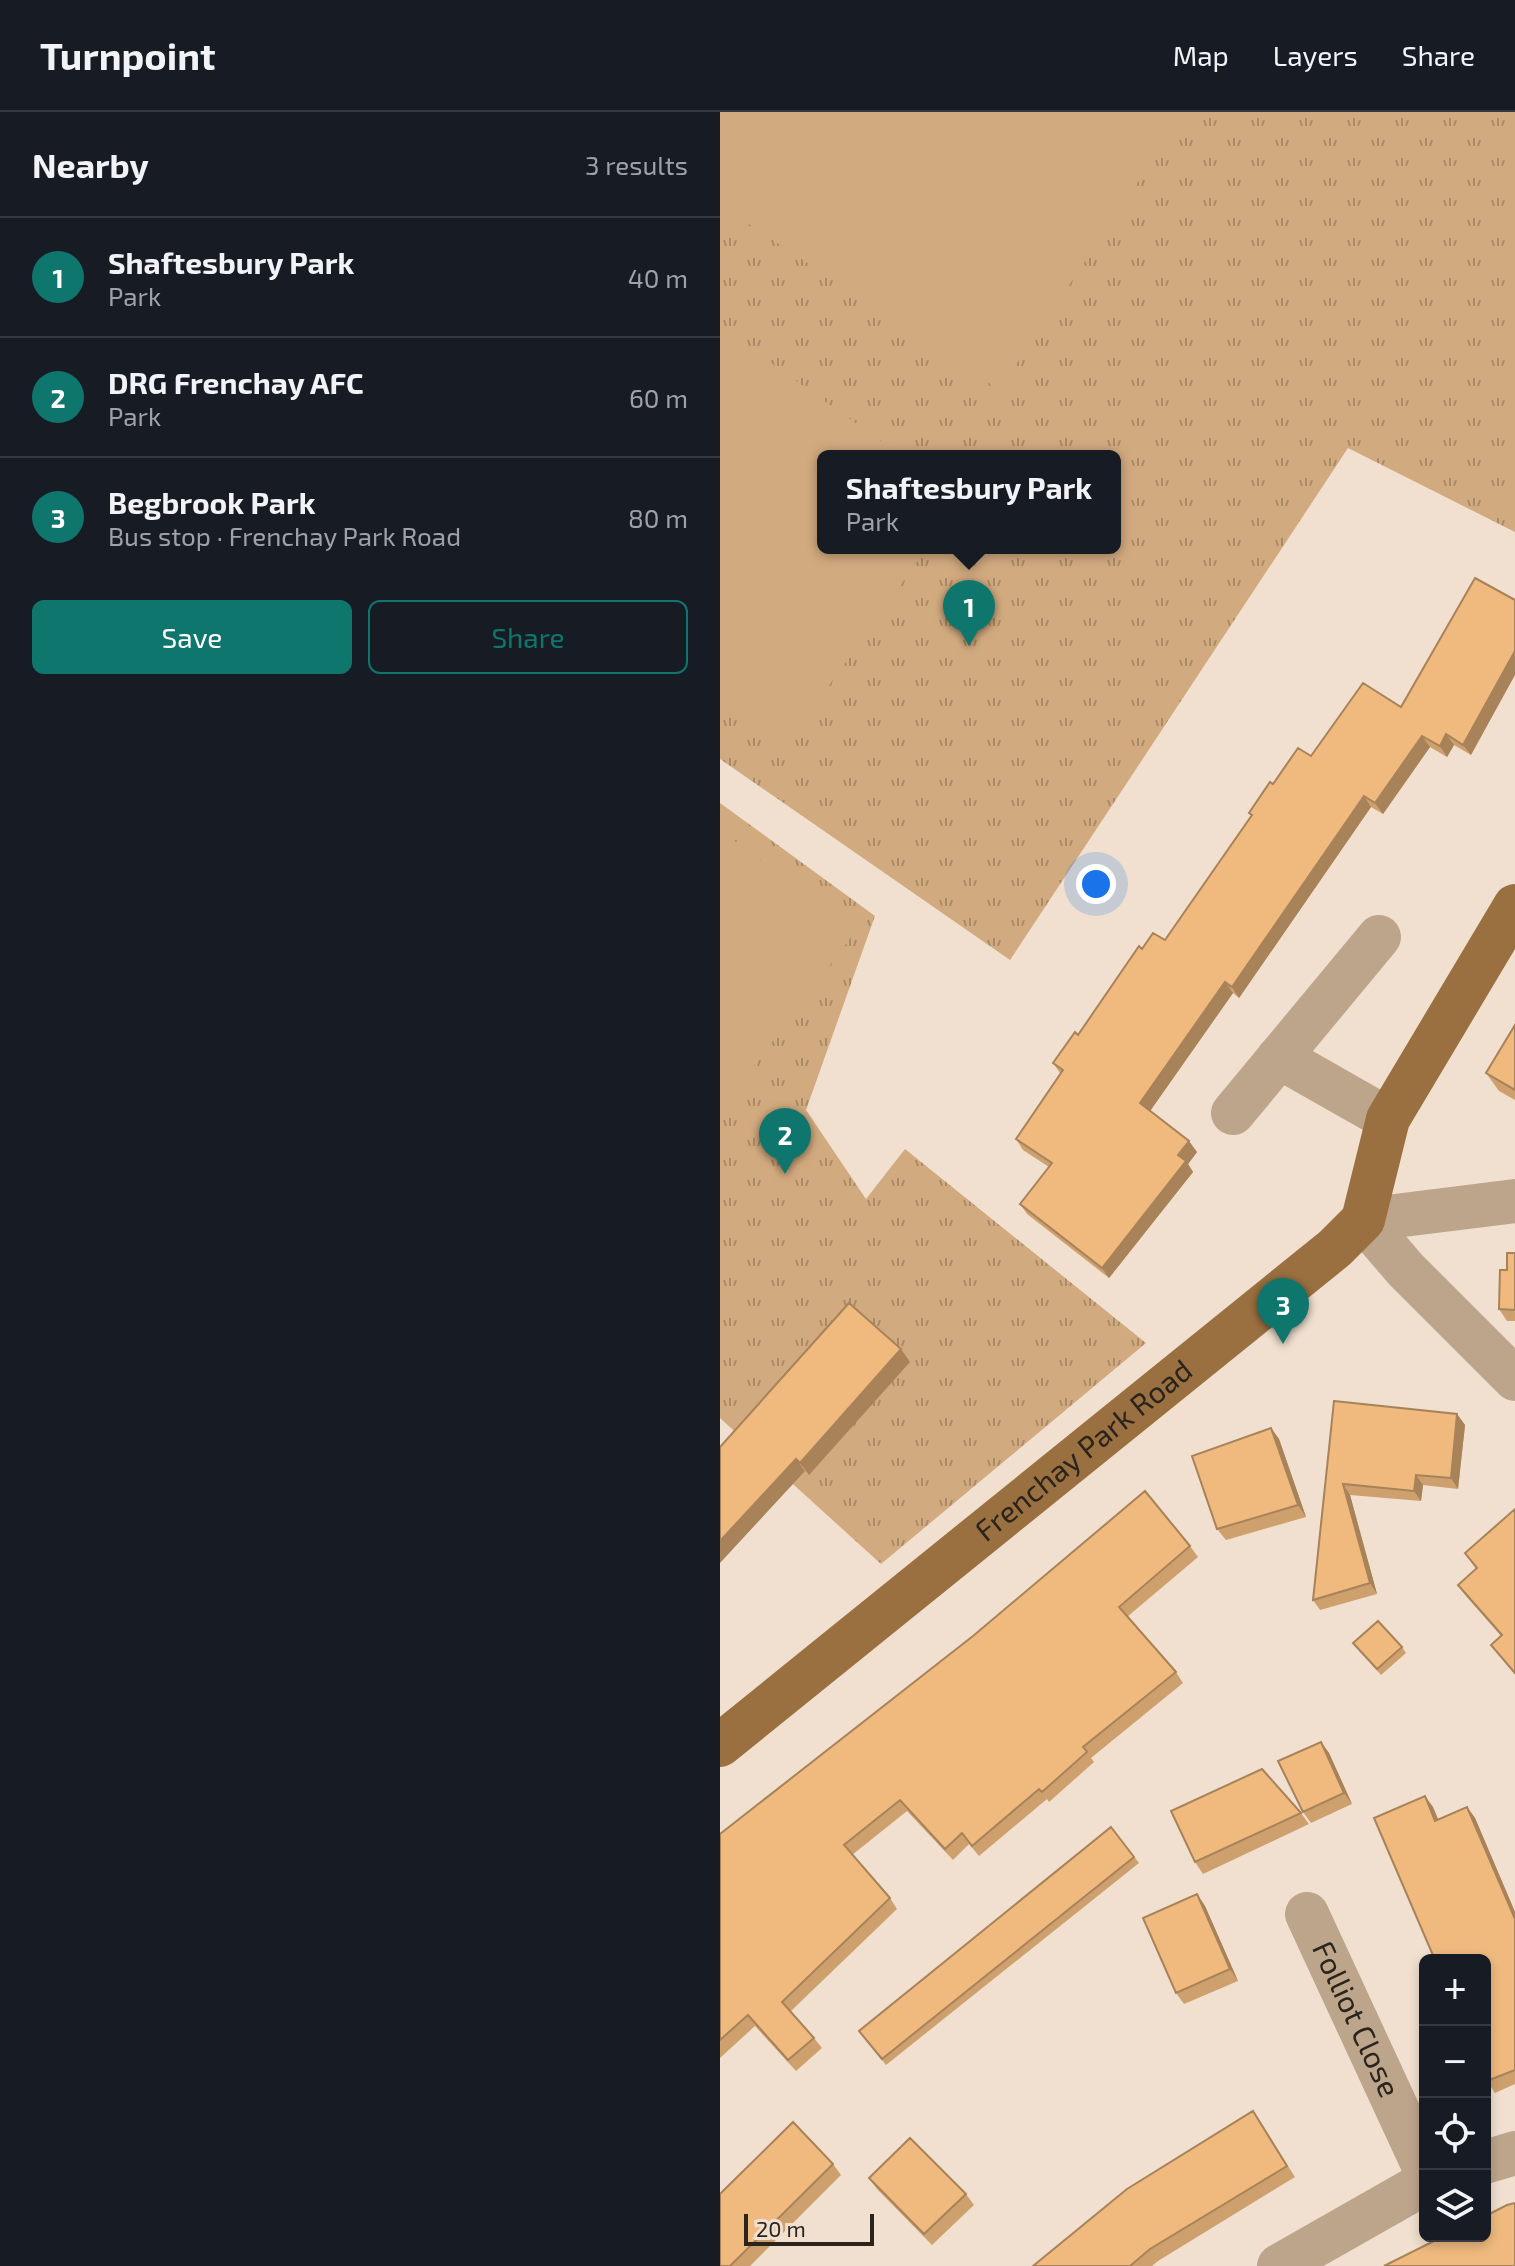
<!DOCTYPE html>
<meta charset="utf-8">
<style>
:root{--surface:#171b24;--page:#20242c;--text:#f1f3f6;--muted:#9ea1a6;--line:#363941;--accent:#0f766e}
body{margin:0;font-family:"Exo 2",sans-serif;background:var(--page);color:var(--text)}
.controls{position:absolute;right:24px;bottom:24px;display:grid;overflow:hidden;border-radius:12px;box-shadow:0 4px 12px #0003}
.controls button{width:72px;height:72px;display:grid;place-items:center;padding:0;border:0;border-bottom:2px solid var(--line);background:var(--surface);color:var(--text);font:40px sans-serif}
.scale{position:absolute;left:24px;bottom:20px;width:130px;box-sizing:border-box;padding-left:8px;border:4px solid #2a241d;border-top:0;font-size:22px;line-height:28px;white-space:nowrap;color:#2a241d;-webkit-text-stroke:6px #f1e0cf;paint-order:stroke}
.you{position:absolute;left:376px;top:772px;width:28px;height:28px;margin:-20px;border:6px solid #fff;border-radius:50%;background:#1a73e8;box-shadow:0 0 0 12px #1a73e833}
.badge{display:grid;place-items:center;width:52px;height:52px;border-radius:50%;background:var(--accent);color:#fff;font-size:26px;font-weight:700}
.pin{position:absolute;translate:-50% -66px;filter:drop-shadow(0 2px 4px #0008)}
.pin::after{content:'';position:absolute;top:42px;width:28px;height:24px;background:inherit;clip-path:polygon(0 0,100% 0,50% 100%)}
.popup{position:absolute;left:97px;top:338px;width:304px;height:104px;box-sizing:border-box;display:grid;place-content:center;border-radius:12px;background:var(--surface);filter:drop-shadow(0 2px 6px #0005);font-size:26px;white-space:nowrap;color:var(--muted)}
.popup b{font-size:30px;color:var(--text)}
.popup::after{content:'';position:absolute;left:50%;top:100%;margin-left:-16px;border:16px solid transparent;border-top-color:var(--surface)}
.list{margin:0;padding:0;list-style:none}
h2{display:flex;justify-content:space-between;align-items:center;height:104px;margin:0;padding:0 32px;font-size:34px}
h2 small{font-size:26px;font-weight:400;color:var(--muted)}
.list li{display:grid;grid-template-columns:52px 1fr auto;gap:24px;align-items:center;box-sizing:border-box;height:120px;padding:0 32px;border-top:2px solid var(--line)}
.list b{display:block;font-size:30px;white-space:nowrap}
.list p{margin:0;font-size:26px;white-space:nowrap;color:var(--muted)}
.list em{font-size:26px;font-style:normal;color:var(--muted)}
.actions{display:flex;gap:16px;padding:24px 32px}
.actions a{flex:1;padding:18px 0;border:2px solid var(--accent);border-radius:12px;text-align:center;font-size:28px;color:var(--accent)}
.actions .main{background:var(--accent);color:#fff}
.icon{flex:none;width:44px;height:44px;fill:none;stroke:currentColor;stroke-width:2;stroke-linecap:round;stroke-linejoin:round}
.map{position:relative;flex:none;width:795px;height:2154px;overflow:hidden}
header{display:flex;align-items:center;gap:48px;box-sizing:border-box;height:112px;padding:0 40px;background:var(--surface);border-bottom:2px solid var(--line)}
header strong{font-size:38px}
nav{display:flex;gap:44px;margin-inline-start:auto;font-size:28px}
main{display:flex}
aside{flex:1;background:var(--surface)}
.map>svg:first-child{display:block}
</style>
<header>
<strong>Turnpoint</strong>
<nav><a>Map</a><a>Layers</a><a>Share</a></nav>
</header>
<main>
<aside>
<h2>Nearby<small>3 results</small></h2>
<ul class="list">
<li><span class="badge">1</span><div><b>Shaftesbury Park</b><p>Park</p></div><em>40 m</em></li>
<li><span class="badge">2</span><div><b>DRG Frenchay AFC</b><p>Park</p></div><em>60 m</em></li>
<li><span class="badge">3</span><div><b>Begbrook Park</b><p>Bus stop · Frenchay Park Road</p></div><em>80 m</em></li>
</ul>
<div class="actions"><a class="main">Save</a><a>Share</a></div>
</aside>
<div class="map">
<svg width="795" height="2154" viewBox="0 0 795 2154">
<defs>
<pattern id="grass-tufts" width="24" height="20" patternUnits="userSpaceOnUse" patternTransform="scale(2)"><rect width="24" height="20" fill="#d2aa7f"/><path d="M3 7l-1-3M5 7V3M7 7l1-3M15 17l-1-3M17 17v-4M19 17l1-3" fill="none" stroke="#ab8a67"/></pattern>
</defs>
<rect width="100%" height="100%" fill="#f1e0cf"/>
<path fill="url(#grass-tufts)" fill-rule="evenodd" d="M 0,0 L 795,0 L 795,420 L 628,336 L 290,848 L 0,647 ZM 103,344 L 395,344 L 395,436 L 103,436 Z
M 0,691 L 155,804 L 86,998 L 146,1087 L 185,1037 L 426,1231 L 161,1452 L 0,1306 Z"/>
<path fill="#d2aa7f" d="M 0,0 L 465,0 L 279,278 L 0,93 Z
M 0,215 L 182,344 L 103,344 L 103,436 L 207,436 L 63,638 L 0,594 Z
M 0,718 L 135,820 L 0,999 Z"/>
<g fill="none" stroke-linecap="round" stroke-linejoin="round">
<g stroke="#bda58c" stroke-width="44">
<path d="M 559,945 L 668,1007"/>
<path d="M 513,1001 L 659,825"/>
<path d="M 643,1108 L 686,1158 L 795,1267"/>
<path d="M 643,1108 L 795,1089"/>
<path id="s1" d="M 587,1802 L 705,2057"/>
<path d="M 765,2050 L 795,2041"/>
<path d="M 559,2154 L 705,2071"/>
</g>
<path stroke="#9a7040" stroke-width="44" id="s2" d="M 0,1633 L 615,1136 L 643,1108 L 668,1007 L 795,794"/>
</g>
<path fill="#cea06d" d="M 755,466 L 751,643 L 734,633 L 727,645 L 710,635 L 663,702 L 651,695 L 519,886 L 513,881 L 430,999 L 477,1040 L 468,1052 L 473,1060 L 389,1166 L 307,1102 L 300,1092 L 329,1055 L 303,1038 L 296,1027 L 340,961 L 333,951 L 358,923 L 422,837 L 445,828 L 532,704 L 529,701 L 553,672 L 591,644 L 681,595 Z
M 795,913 L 795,988 L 779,979 L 766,961 Z
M 795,1141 L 795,1209 L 787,1209 L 779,1197 L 787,1158 Z
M 614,1289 L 737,1302 L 745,1313 L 738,1377 L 703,1373 L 701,1389 L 630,1383 L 657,1482 L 600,1498 L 593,1488 Z
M 551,1316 L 559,1327 L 586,1405 L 506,1428 L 497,1417 Z
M 795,1397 L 795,1563 L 771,1533 L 781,1524 L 746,1484 L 738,1473 L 756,1457 L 745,1441 Z
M 470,1434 L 478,1445 L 407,1505 L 456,1560 L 463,1571 L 371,1646 L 374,1650 L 329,1690 L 327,1687 L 259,1744 L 249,1732 L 233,1748 L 187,1699 L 132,1743 L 170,1786 L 177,1797 L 71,1899 L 94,1926 L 102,1936 L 76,1959 L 35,1914 L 0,1946 L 0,1722 Z
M 633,1531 L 682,1535 L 686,1541 L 661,1563 Z
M 601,1630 L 609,1641 L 632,1692 L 591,1711 L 583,1700 Z
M 713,1695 L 718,1707 L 747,1695 L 755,1706 L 795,1800 L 795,1972 L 775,1981 L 767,1969 Z
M 581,1701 L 589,1712 L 483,1762 L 475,1750 Z
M 391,1715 L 419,1751 L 166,1953 L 139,1919 Z
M 477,1782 L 485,1794 L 518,1869 L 464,1892 L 456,1881 Z
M 533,1999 L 575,2065 L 438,2149 L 432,2154 L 313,2154 Z
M 113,2052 L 121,2063 L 30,2154 L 0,2154 Z
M 149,2066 L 246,2082 L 254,2093 L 212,2133 L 157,2077 Z"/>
<path fill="#a88259" d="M 795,539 L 795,563 L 751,643 L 743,633 Z
M 726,622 L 734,633 L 727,645 L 720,634 Z
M 702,624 L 710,635 L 663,702 L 655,691 Z
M 644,684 L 651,695 L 519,886 L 512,875 Z
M 505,870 L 513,881 L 428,1002 L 420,991 Z
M 469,1029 L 477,1040 L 468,1052 L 473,1060 L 389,1166 L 382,1156 Z
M 181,1237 L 190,1250 L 89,1363 L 80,1351 Z
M 737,1302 L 745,1313 L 738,1377 L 731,1366 Z
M 551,1316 L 559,1327 L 586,1405 L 578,1393 Z
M 76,1347 L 85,1359 L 0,1451 L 0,1429 Z
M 696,1363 L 703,1373 L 701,1389 L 694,1379 Z
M 623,1372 L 630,1383 L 657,1482 L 650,1471 Z
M 601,1630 L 609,1641 L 632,1692 L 624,1681 Z
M 705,1684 L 713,1695 L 723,1720 L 715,1709 Z
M 747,1695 L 755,1706 L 795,1800 L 795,1807 Z
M 477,1782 L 485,1794 L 518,1869 L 510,1857 Z"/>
<path fill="#f0ba7f" stroke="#a88259" stroke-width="2" d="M 755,466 L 795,488 L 795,539 L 743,633 L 726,622 L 720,634 L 702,624 L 655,691 L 644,684 L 512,875 L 505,870 L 420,991 L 469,1029 L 458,1043 L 466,1049 L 382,1156 L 300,1092 L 332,1051 L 296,1027 L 343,958 L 333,951 L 355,920 L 358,923 L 419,834 L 422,837 L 433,821 L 445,828 L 532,703 L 529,701 L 550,670 L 553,672 L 578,636 L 591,644 L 643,571 L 681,595 Z
M 795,913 L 795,978 L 766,961 Z
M 787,1141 L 795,1141 L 795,1198 L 779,1197 L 780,1158 L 787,1158 Z
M 129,1191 L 181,1237 L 80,1351 L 76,1347 L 0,1429 L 0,1335 Z
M 614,1289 L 737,1302 L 731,1366 L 696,1363 L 694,1379 L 623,1372 L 650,1471 L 593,1488 Z
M 551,1316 L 578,1393 L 497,1417 L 472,1344 Z
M 425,1379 L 470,1434 L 399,1495 L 456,1560 L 363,1635 L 367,1640 L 322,1680 L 319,1677 L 252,1734 L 242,1721 L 225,1737 L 180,1688 L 124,1733 L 170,1786 L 62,1890 L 94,1926 L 68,1948 L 28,1903 L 0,1928 L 0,1722 L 253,1524 Z
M 795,1397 L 795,1561 L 771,1533 L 782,1523 L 738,1473 L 757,1456 L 745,1441 Z
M 658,1509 L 682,1535 L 657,1557 L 633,1531 Z
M 601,1630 L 624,1681 L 583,1700 L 558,1649 Z
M 542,1657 L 581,1701 L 475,1750 L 451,1699 Z
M 705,1684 L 715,1709 L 747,1695 L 795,1807 L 795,1958 L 767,1969 L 765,1964 L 765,1848 L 715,1848 L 654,1706 Z
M 391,1715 L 414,1745 L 162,1947 L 139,1919 Z
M 477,1782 L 510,1857 L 456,1881 L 423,1806 Z
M 533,1999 L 567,2054 L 430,2137 L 410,2154 L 313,2154 L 407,2077 Z
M 73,2010 L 113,2052 L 10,2154 L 0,2154 L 0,2082 Z
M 190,2026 L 246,2082 L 204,2122 L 149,2066 Z
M 795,2091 L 795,2154 L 664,2154 L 724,2124 L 765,2124 L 765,2104 L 787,2093 Z"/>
<g text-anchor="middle" stroke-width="7" stroke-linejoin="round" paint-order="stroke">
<g font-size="30" fill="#2a241d" stroke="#f1e0cf">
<text dy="10" stroke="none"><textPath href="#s2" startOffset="468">Frenchay Park Road</textPath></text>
<text dy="10" stroke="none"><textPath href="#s1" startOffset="116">Folliot Close</textPath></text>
</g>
</g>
</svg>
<div class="controls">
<button>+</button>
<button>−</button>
<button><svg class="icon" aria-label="locate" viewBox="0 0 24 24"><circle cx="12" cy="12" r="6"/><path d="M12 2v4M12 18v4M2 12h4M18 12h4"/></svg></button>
<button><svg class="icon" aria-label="layers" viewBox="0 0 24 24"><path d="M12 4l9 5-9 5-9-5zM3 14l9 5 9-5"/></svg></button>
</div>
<div class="scale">20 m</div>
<div class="you"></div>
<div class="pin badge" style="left:249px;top:534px">1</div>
<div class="popup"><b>Shaftesbury Park</b>Park</div>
<div class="pin badge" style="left:65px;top:1062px">2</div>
<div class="pin badge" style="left:563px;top:1232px">3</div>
</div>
</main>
